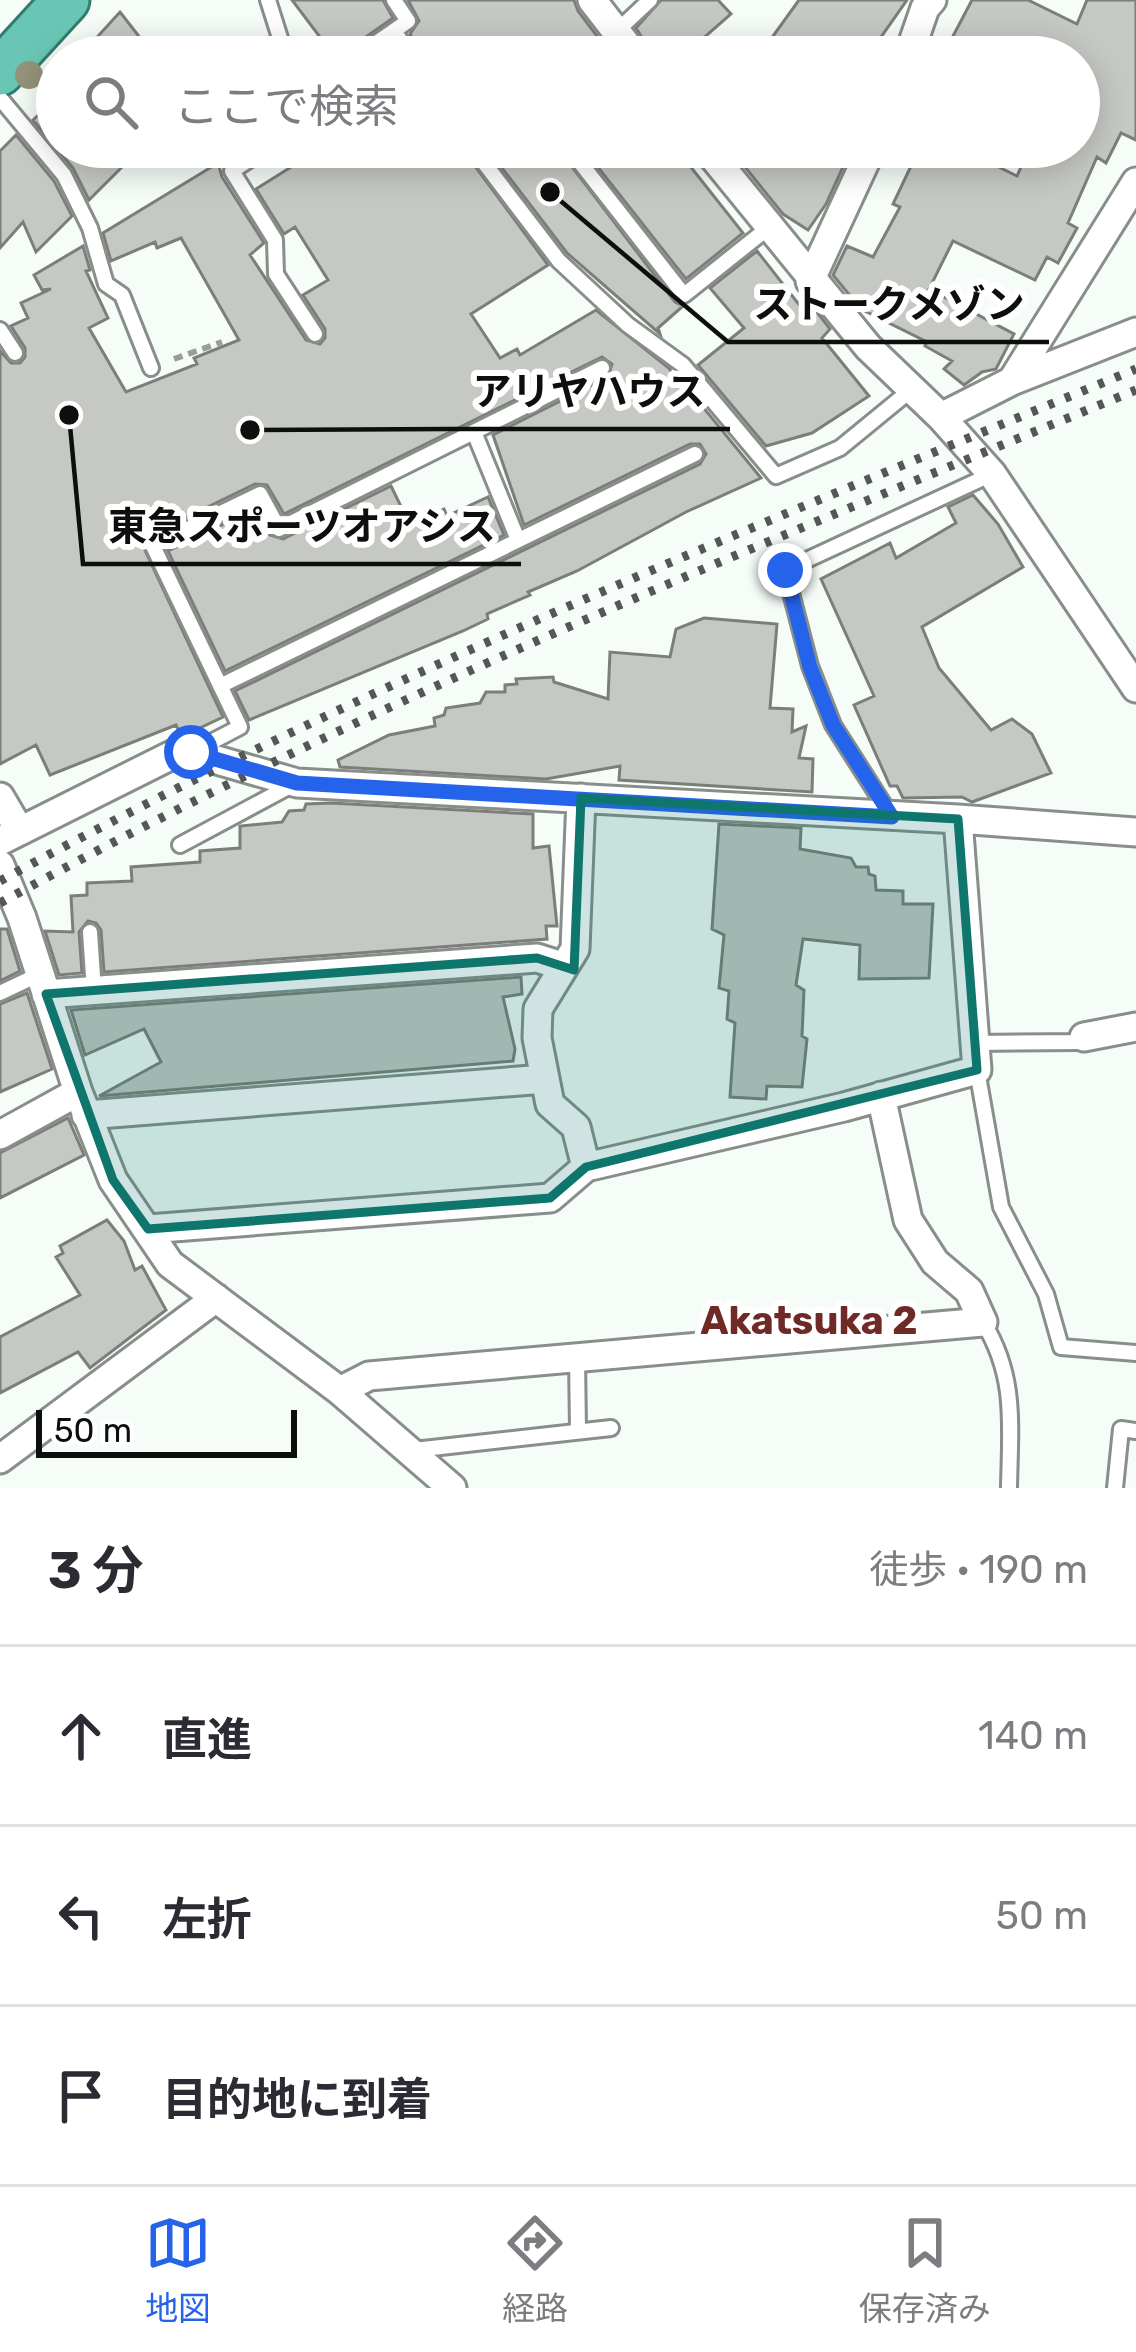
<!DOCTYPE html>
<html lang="ja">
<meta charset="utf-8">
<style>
:root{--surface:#fff;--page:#f2f2f3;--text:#2b2b33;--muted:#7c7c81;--line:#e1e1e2;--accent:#2563eb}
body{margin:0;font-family:Rubik,"Noto Sans JP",sans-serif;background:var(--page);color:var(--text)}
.scale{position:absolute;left:36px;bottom:30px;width:261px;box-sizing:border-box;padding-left:12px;border:6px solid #0d0f0d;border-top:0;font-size:33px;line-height:42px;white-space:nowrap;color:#0d0f0d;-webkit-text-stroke:9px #fff;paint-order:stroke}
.stop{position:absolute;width:36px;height:36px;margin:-27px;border:9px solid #2563eb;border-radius:50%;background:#fff}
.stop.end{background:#2563eb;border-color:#fff;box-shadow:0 3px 12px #0008}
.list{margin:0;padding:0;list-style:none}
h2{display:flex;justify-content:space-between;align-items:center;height:156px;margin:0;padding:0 48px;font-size:51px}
h2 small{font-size:39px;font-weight:400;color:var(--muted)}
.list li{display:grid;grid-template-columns:78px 1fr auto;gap:36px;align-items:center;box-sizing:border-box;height:180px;padding:0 48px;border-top:3px solid var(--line)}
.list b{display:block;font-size:45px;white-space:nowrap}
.list em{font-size:39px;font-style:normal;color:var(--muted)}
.icon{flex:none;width:66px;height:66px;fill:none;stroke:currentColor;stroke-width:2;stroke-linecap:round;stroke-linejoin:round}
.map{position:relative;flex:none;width:1136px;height:1488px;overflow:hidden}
.search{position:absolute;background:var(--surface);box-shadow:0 6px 30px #0003;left:36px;right:36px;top:36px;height:132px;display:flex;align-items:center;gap:30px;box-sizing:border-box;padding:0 42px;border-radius:66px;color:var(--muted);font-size:45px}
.sheet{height:696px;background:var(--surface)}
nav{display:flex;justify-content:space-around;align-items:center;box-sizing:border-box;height:168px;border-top:3px solid var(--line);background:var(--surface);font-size:33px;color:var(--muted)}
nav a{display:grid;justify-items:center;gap:6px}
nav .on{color:var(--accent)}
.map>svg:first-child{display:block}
</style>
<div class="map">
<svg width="1136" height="1488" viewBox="0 0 1136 1488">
<rect width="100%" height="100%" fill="#f6fdf8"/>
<path fill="#c6c9c3" stroke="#7c7f79" stroke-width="3" d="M 292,0 L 383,0 L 393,18 L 350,48 L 345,57 L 335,57 Z
M 408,0 L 574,0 L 578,11 L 613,57 L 423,57 L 410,34 L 419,21 Z
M 661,0 L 718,0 L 731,14 L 682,57 L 654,57 L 636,28 Z
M 799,0 L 907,0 L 867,57 L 758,57 Z
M 972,0 L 1028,0 L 1077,24 L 1087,0 L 1136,0 L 1136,140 L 1121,133 L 1106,163 L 1097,157 L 1068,223 L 1077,228 L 1058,263 L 1047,257 L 1035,280 L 953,241 L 929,289 L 1014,334 L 996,369 L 982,372 L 964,385 L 944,369 L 952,361 L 925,346 L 927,342 L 861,309 L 833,275 L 847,246 L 873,257 L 900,207 L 893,204 L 920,147 L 958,147 L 1017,176 L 1030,147 L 1080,147 L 1079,56 L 1025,39 L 1016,57 L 942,57 Z
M 120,12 L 155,57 L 79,57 Z
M 57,97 L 57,147 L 142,147 L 89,200 L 73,168 L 33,120 Z
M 16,135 L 54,181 L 72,216 L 36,252 L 23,222 L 0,248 L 0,151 Z
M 323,147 L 461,147 L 548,265 L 471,314 L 500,358 L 517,349 L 520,355 L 596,310 L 670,369 L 674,384 L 680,379 L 761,478 L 686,512 L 577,571 L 528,592 L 530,595 L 487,614 L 488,619 L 463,631 L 249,720 L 235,691 L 700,464 L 706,454 L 700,444 L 690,444 L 524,525 L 493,435 L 608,377 L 612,364 L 602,357 L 284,514 L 267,485 L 255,484 L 148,536 L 142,544 L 223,717 L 189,733 L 180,733 L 176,725 L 50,775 L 36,745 L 0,764 L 0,351 L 11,363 L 20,363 L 25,357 L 25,348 L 11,326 L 28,318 L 21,303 L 51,289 L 42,290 L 34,275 L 83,246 L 90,270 L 86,271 L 108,318 L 89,328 L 126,392 L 197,364 L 194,358 L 239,340 L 181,238 L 157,248 L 155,242 L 111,261 L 103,233 L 218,163 L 222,177 L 264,243 L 250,255 L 306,340 L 320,344 L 325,338 L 325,329 L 303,295 L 328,280 L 295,227 L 284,234 L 256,189 Z
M 486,147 L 557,147 L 675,302 L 683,306 L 658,328 L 660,334 L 567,253 Z
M 582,147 L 675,147 L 743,233 L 686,279 Z
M 758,147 L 852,147 L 826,204 L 808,230 L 783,214 L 745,167 Z
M 757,251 L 808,316 L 813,307 L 830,329 L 822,338 L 869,396 L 812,433 L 766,446 L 698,365 L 744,328 L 710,288 Z
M 391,486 L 410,525 L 444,509 L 447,516 L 488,497 L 504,535 L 225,671 L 168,551 L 255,509 L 270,535 L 283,539 Z
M 973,495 L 998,524 L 1023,567 L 922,627 L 939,668 L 991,730 L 1012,719 L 1032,734 L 1051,773 L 972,802 L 962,797 L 903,798 L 897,786 L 890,786 L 854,705 L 874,696 L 821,579 L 890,543 L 896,558 L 956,523 L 948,507 Z
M 704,618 L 777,624 L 770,708 L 793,709 L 792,732 L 806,726 L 799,758 L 813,759 L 812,792 L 619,780 L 620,766 L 546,779 L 340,767 L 338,760 L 389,735 L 435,726 L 434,718 L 444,715 L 446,708 L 480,703 L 486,692 L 505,692 L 505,685 L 517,684 L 516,679 L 553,677 L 554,682 L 608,699 L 610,652 L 670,657 L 676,629 Z
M 331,803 L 533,814 L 533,848 L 549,846 L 557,926 L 546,926 L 547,939 L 104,972 L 101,930 L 96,923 L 88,921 L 79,932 L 82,973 L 59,975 L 45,931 L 73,932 L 71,896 L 87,895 L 87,883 L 132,881 L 131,867 L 200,862 L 200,851 L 240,848 L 240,826 L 282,822 L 289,811 L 304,810 L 306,804 Z
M 719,824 L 801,828 L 800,849 L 851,858 L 856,867 L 868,867 L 869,874 L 875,876 L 876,890 L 903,891 L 903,904 L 933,904 L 929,978 L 859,979 L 860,945 L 803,939 L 796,985 L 804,990 L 802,1036 L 807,1039 L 802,1087 L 767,1086 L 766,1099 L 730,1097 L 735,1023 L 727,1019 L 729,991 L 719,988 L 724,935 L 712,929 Z
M 0,929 L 7,929 L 20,971 L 0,981 Z
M 521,977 L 522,994 L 503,997 L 515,1049 L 513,1061 L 99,1096 L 161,1062 L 144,1029 L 85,1055 L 71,1010 Z
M 27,993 L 52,1069 L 0,1092 L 0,1004 Z
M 68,1118 L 84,1155 L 0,1198 L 0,1153 Z
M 107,1220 L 124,1241 L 135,1270 L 142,1266 L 166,1310 L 90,1368 L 78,1352 L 0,1393 L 0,1337 L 80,1295 L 56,1257 L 63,1253 L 60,1246 Z"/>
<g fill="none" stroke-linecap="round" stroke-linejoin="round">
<defs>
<path id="service" d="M 268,0 L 286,57
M 394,31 L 412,57
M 617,31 L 650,0
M 356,57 L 408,21 L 394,0
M 0,98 L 64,175 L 90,228 L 106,284 L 122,295 L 151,368
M 269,147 L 232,171 L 275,240 L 276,274 L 315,334
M 472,147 L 559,261 L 628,325 L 683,365 L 776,476 L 840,448 L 912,389
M 568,147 L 684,295 L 768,228
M 0,330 L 15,353
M 474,432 L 518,540
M 222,685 L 695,454
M 196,750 L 240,727 L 153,546 L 260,494 L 279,529 L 602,368
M 891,816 L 833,725 L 810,666 L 785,570 L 992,474
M 180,845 L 292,785
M 90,932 L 94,991
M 0,993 L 40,974
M 975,1043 L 1080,1042 L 1084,1037
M 977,1070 L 1001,1207 L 1046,1294 L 1061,1347 L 1136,1353
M 983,1322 C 1017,1377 1010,1426 1009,1488
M 577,1358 L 578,1430
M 414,1450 L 611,1428
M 1115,1488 L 1121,1429 L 1136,1431"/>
<path id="minor" d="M 592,0 L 636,57
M 908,57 L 925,8 L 932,0
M 705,147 L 868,347 L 941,417 L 992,474 L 1136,688
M 810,281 L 872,147
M 1012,381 L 1136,332
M 941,417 L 1012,381 L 1136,182
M 0,797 L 20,831
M 581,798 L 575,949 L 538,1009 L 537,1038 L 550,1104 L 576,1127 L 586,1167
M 0,841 L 182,750 L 297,783 L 958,819 L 1136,832
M 0,865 L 22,918 L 78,1092 L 113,1180 L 170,1264 L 340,1391 L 452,1488
M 46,994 L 537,958 L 562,966
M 1084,1037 L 1136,1027
M 86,1115 L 545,1079
M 0,1135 L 78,1092
M 148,1229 L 550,1198 L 586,1167 L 844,1107 L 977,1070 L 958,819
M 340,1391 L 369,1376 L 983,1322 L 969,1291 L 935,1262 L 908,1220 L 881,1096
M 0,1459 L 216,1298"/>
<path id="trunk" d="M 0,72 L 66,0"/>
</defs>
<use href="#service" stroke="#888e89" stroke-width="20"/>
<use href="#minor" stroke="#888e89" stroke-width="33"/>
<use href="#trunk" stroke="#317c6e" stroke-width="51"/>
<path stroke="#999e9a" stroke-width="6" stroke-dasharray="9 6" stroke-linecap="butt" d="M 174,359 L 222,342"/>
<use href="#service" stroke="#fff" stroke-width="14"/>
<use href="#minor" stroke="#fff" stroke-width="27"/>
<use href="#trunk" stroke="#6ac6b4" stroke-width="45"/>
<path stroke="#545755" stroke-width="9" stroke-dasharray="6 12" stroke-linecap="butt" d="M 0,881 C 366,681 751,528 1136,369
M 0,903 C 365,702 752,548 1136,390"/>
</g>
<circle fill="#95947a" cx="29" cy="75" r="14"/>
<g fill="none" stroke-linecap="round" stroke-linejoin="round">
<path stroke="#2563eb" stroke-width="15" d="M 191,752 L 297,783 L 892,817 L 833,725 L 810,667 L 785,570"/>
</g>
<path fill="#0f766e" fill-opacity="0.2" stroke="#0f766e" stroke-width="9" stroke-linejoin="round" d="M 581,798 L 958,819 L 977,1070 L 586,1167 L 550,1198 L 148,1229 L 113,1180 L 46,994 L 537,958 L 574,970 Z"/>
<g text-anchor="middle" stroke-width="12" stroke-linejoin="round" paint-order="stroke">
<g font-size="39" font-weight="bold" fill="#6f2927" stroke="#fff">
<text x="809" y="1334">Akatsuka 2</text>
</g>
</g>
<path fill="none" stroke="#0d0f0d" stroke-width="4.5" d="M550 192L728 342H1049M250 430L448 429H730M69 415L83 564H521"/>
<g fill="#0d0f0d" stroke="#fff" stroke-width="4.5">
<circle cx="550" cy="192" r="12"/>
<circle cx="250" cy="430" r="12"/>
<circle cx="69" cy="415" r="12"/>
</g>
<g font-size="39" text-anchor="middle" font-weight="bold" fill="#0d0f0d" stroke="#fff" stroke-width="12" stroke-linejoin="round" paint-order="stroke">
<text x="889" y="318">ストークメゾン</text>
<text x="589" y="405">アリヤハウス</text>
<text x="302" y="540">東急スポーツオアシス</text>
</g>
</svg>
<div class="scale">50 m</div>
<div class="stop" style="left:191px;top:752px"></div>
<div class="stop end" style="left:785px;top:570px"></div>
<div class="search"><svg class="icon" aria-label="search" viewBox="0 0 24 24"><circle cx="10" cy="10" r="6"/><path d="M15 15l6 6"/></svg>ここで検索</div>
</div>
<section class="sheet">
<h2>3 分<small>徒歩 · 190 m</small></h2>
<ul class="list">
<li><svg class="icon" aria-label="ahead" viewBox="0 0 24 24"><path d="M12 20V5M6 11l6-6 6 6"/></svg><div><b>直進</b></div><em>140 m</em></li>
<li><svg class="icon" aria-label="left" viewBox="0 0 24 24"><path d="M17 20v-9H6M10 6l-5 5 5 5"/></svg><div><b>左折</b></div><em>50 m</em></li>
<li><svg class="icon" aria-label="arrive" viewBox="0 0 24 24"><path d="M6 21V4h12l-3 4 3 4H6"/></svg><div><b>目的地に到着</b></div></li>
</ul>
</section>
<nav>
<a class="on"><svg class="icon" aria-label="map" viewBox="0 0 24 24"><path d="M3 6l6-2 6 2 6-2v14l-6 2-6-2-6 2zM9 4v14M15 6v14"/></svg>地図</a>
<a><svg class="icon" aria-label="directions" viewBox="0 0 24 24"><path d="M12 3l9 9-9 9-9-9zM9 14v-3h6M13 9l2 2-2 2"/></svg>経路</a>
<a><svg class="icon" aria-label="saved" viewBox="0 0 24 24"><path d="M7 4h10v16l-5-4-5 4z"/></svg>保存済み</a>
</nav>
